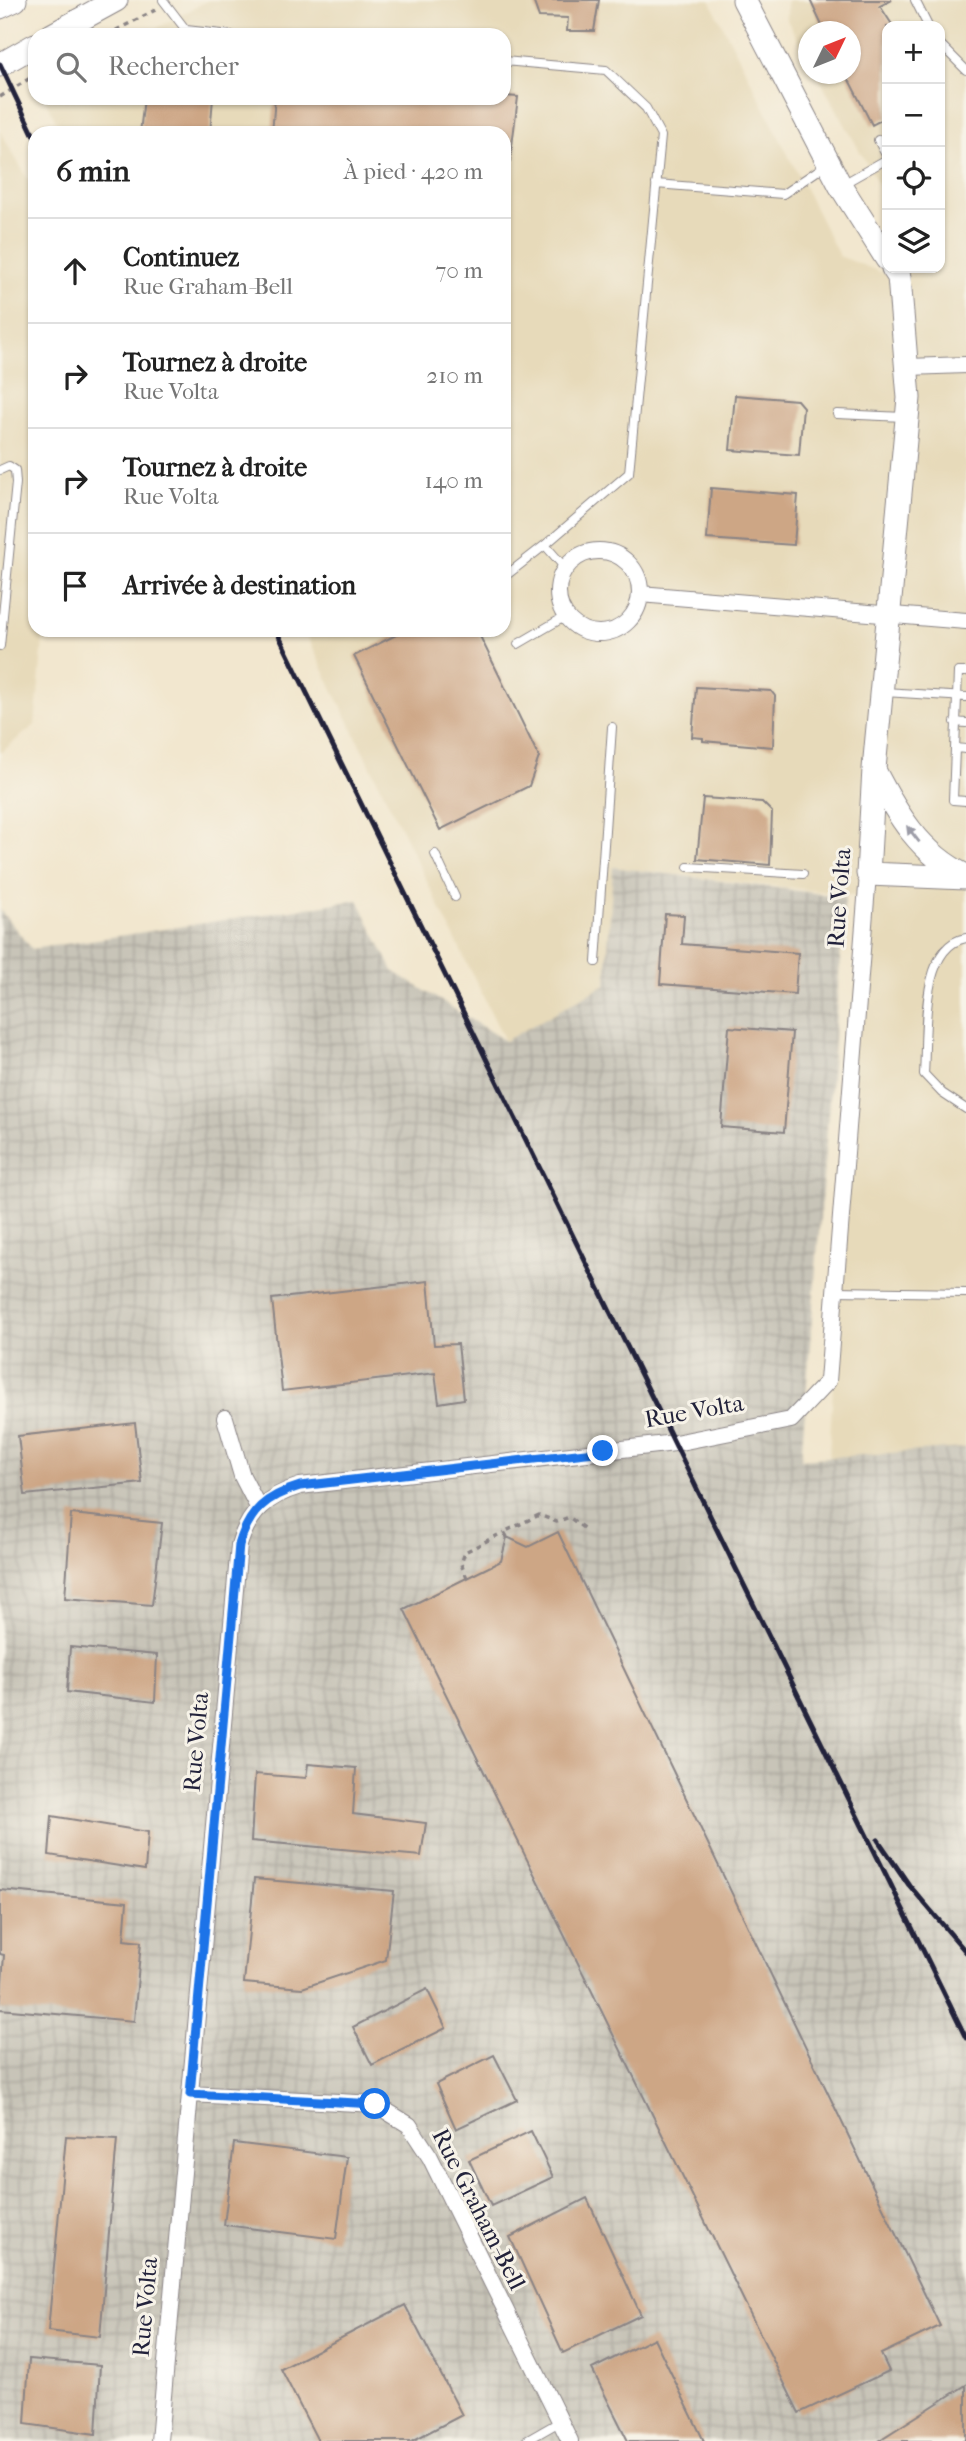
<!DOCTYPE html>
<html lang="fr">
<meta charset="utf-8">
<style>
:root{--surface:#fff;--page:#f6f6f6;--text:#222;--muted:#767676;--line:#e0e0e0}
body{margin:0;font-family:"IM FELL French Canon",serif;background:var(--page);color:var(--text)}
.controls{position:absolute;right:21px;top:21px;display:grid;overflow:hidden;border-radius:14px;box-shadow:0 2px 5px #0004}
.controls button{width:63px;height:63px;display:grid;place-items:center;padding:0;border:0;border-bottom:2px solid var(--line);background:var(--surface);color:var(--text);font:35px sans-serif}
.compass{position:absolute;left:798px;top:21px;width:63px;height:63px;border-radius:50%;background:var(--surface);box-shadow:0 2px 5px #0004;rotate:47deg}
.stop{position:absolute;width:21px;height:21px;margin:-16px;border:5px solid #1a73e8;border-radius:50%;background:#fff}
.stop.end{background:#1a73e8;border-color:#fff;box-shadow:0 2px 7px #0008}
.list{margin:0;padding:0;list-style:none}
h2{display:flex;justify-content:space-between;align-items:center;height:91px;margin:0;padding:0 28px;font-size:30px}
h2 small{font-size:23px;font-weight:400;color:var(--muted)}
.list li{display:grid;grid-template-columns:46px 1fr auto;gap:21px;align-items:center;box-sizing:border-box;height:105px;padding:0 28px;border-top:2px solid var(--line)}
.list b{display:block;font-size:26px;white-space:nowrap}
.list p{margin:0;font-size:23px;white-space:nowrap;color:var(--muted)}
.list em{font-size:23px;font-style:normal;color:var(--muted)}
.icon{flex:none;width:38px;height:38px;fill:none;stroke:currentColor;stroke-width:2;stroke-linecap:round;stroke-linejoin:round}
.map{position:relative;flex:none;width:966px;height:2441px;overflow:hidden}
.search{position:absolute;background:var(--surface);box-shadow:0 2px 5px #0004;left:28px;top:28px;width:483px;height:77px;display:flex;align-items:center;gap:18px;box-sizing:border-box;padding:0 24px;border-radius:21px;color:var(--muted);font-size:26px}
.panel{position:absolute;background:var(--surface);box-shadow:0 2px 5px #0004;left:28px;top:126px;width:483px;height:511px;border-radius:21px}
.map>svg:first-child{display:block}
</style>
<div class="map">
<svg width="966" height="2441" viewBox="0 0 966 2441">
<defs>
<pattern id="industrial-grid" width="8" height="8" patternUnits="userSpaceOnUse" patternTransform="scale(1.75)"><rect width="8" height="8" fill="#c8c4b8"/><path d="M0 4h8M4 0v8" fill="none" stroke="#aca89f"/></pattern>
</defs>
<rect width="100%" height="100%" fill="#f7f3e8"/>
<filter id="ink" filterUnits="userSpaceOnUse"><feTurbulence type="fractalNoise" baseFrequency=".0143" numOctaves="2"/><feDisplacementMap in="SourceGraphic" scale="14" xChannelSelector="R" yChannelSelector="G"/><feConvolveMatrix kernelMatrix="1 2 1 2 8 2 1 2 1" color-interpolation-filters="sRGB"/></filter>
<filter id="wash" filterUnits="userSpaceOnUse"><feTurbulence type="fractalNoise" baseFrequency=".00686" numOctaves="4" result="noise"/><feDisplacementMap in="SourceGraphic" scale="28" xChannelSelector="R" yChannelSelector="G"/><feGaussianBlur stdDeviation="1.57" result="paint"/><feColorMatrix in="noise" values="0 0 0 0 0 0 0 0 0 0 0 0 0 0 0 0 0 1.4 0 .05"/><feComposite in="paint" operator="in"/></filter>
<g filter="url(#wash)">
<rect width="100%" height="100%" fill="#f2e7cf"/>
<path fill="#e7daba" d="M 209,0 L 710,0 L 839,256 L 893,277 L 893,268 L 940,268 L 940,26 L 887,26 L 887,200 L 817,74 L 850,74 L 850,32 L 808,32 L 808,58 L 787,20 L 787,0 L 966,0 L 966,1448 L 829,1458 L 861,896 L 613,867 L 606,985 L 505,1041 L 304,630 L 504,630 L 504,133 L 62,133 L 45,98 L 504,98 L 504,35 L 144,35 Z
M 0,131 L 35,192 L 35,630 L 44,630 L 35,725 L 0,753 Z"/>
<path fill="url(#industrial-grid)" d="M 613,867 L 845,897 L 801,1459 L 966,1448 L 966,2441 L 0,2441 L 0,910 L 32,949 L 358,900 L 393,971 L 505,1041 L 606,984 Z"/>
<g id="blocks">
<path fill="#cda685" d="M 533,0 L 599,0 L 594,31 L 567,31 L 568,18 L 539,17 Z
M 810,0 L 892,0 L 880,6 L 893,26 L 887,26 L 887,117 L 872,125 L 846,74 L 850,74 L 850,32 L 825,32 Z
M 504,96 L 518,97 L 510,162 L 504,162 L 504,133 L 272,133 L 275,98 Z
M 144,98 L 213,98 L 210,133 L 140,133 Z
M 735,395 L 797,400 L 803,407 L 799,455 L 730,450 Z
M 711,488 L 798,495 L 794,545 L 707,539 Z
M 406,630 L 477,630 L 539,757 L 529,786 L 440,830 L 354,656 Z
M 696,687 L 771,691 L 775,696 L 773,747 L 703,741 L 703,738 L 692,737 Z
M 703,798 L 762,802 L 772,812 L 770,865 L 697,859 Z
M 665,914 L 684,915 L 682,944 L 798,953 L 795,994 L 660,984 Z
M 729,1027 L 792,1032 L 784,1132 L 721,1127 Z
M 428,1281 L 434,1345 L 458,1344 L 464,1399 L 439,1403 L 435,1373 L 282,1391 L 272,1299 Z
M 135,1423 L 142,1483 L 25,1495 L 18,1436 Z
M 71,1514 L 162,1523 L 152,1605 L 65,1598 Z
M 558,1532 L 940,2326 L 881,2354 L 889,2371 L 799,2413 L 404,1609 L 501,1561 L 507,1537 L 528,1547 Z
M 70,1647 L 157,1655 L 155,1702 L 67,1692 Z
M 308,1764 L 356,1768 L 353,1814 L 426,1823 L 421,1856 L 251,1841 L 255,1774 L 306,1778 Z
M 52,1816 L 148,1832 L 145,1870 L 49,1855 Z
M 254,1879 L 394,1891 L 386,1960 L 302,1988 L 244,1983 Z
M 0,1890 L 127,1902 L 124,1940 L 141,1942 L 134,2021 L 0,2009 L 4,1955 L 0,1954 Z
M 427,1989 L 446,2028 L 372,2065 L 353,2027 Z
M 494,2055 L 517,2100 L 456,2129 L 436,2084 Z
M 531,2131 L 553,2177 L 491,2206 L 469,2160 Z
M 66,2136 L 117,2139 L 100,2337 L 48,2331 Z
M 234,2143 L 347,2157 L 336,2239 L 224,2225 Z
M 587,2198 L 641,2315 L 563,2353 L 510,2237 Z
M 405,2305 L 462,2415 L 412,2441 L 318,2441 L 281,2369 Z
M 654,2338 L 704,2441 L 628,2441 L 592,2369 Z
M 29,2359 L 100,2365 L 96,2434 L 25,2424 Z
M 966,2385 L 966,2441 L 878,2441 Z"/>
</g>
</g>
<g filter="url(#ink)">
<use href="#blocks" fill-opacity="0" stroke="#8a8485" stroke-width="2"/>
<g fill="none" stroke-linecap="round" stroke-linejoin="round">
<defs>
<path id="lane" d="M 163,0 L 186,30 L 231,35
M 915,0 L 928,26
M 940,44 L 966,70
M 504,61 L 606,70 L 646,108 L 661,136 L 629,473 L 545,545 L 566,569
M 878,140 L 887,157
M 656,184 L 783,194 L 826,165
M 843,184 L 887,159
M 837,414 L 904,417
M 0,470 L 9,466 L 15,470 L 16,483 L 0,646
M 504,577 L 545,545
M 518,644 L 566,616
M 966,672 L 958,672 L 953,800 L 966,801
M 884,692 L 966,697
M 955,722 L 966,723
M 955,748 L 966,749
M 435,854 L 455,897
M 688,867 L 803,874
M 966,938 C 919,946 927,1036 924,1074 L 942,1093 L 966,1109
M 596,962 L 612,727
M 835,1291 L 966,1293
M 526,2441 L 561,2421"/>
<path id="street" d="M 908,367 L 966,365
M558 592a41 41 0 1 1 82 0a41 41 0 1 1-82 0Z
M 640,594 L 966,621
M 225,1418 L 242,1476 L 258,1507
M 190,2094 L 375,2104 L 409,2125 L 430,2157 L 570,2441
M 159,2441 L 239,1545 C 249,1512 267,1496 300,1486 L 675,1443 L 791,1420 L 828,1381 L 868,874"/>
<path id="secondary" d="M 744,0 L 840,185 L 887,259
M 0,7 L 15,0
M 52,35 L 116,0
M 0,65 L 35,45
M 893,268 L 899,277 L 909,398 L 874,769 L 868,874 L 966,878
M 874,770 C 896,813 920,854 966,876"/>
</defs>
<use href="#lane" stroke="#8a8485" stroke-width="10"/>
<use href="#street" stroke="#8a8485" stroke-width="18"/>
<use href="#secondary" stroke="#8a8485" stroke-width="25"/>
<path stroke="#8a8485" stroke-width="3.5" stroke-dasharray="5 5" stroke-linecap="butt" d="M 107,35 L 157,9
M 0,97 L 35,75
M 507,1537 L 504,1532 L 539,1515 L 557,1522 L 569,1517 L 586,1530
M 467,1578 L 461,1564 L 465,1552 L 504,1532"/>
<use href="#lane" stroke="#fff" stroke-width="8"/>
<use href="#street" stroke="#fff" stroke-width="16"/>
<use href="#secondary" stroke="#fff" stroke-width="23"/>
<path stroke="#22223b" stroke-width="5" d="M 0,64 L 35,138
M 276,630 L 966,2038
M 878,1840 L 909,1885 L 966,1952"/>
</g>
<defs><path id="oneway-solid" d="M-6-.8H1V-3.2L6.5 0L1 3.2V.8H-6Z" transform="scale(1.75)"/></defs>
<use fill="#9c9ca7" href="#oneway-solid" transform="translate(913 834) rotate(-128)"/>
</g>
<g fill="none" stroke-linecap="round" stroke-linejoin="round" filter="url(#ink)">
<path stroke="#1a73e8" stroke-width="9" d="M 375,2104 L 190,2094 L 239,1545 C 249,1511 266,1496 300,1486 L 603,1451"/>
</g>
<g text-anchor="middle" stroke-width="6" stroke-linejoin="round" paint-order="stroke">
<g font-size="24" fill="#22223b" stroke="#f7f3e8">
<text transform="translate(839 898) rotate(-86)" y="8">Rue Volta</text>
<text transform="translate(694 1411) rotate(-10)" y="8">Rue Volta</text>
<text transform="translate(196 1742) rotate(-85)" y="8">Rue Volta</text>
<text transform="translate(479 2209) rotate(63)" y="8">Rue Graham-Bell</text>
<text transform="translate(145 2307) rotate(-85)" y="8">Rue Volta</text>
</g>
</g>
</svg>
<div class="controls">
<button>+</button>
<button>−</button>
<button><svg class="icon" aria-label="locate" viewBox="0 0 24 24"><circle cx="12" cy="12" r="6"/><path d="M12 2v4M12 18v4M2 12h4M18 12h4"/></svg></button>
<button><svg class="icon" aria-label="layers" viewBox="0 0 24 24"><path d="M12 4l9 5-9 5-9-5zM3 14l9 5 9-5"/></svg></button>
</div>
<svg class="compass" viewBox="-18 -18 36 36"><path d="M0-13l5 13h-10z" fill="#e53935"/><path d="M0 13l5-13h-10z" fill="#767676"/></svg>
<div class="stop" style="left:375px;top:2104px"></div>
<div class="stop end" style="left:603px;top:1451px"></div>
<div class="search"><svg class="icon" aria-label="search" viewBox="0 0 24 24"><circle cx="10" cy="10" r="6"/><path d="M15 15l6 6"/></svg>Rechercher</div>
<section class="panel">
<h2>6 min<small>À pied · 420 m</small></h2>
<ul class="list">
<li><svg class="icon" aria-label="ahead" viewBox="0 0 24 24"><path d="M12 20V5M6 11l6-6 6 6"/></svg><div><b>Continuez</b><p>Rue Graham-Bell</p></div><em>70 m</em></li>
<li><svg class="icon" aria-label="right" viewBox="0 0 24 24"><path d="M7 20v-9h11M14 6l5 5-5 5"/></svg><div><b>Tournez à droite</b><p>Rue Volta</p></div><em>210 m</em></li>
<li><svg class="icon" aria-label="right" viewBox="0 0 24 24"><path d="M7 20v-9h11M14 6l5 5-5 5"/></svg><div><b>Tournez à droite</b><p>Rue Volta</p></div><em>140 m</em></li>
<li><svg class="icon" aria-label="arrive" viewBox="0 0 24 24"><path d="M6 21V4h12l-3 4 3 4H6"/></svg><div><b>Arrivée à destination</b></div></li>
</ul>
</section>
</div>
